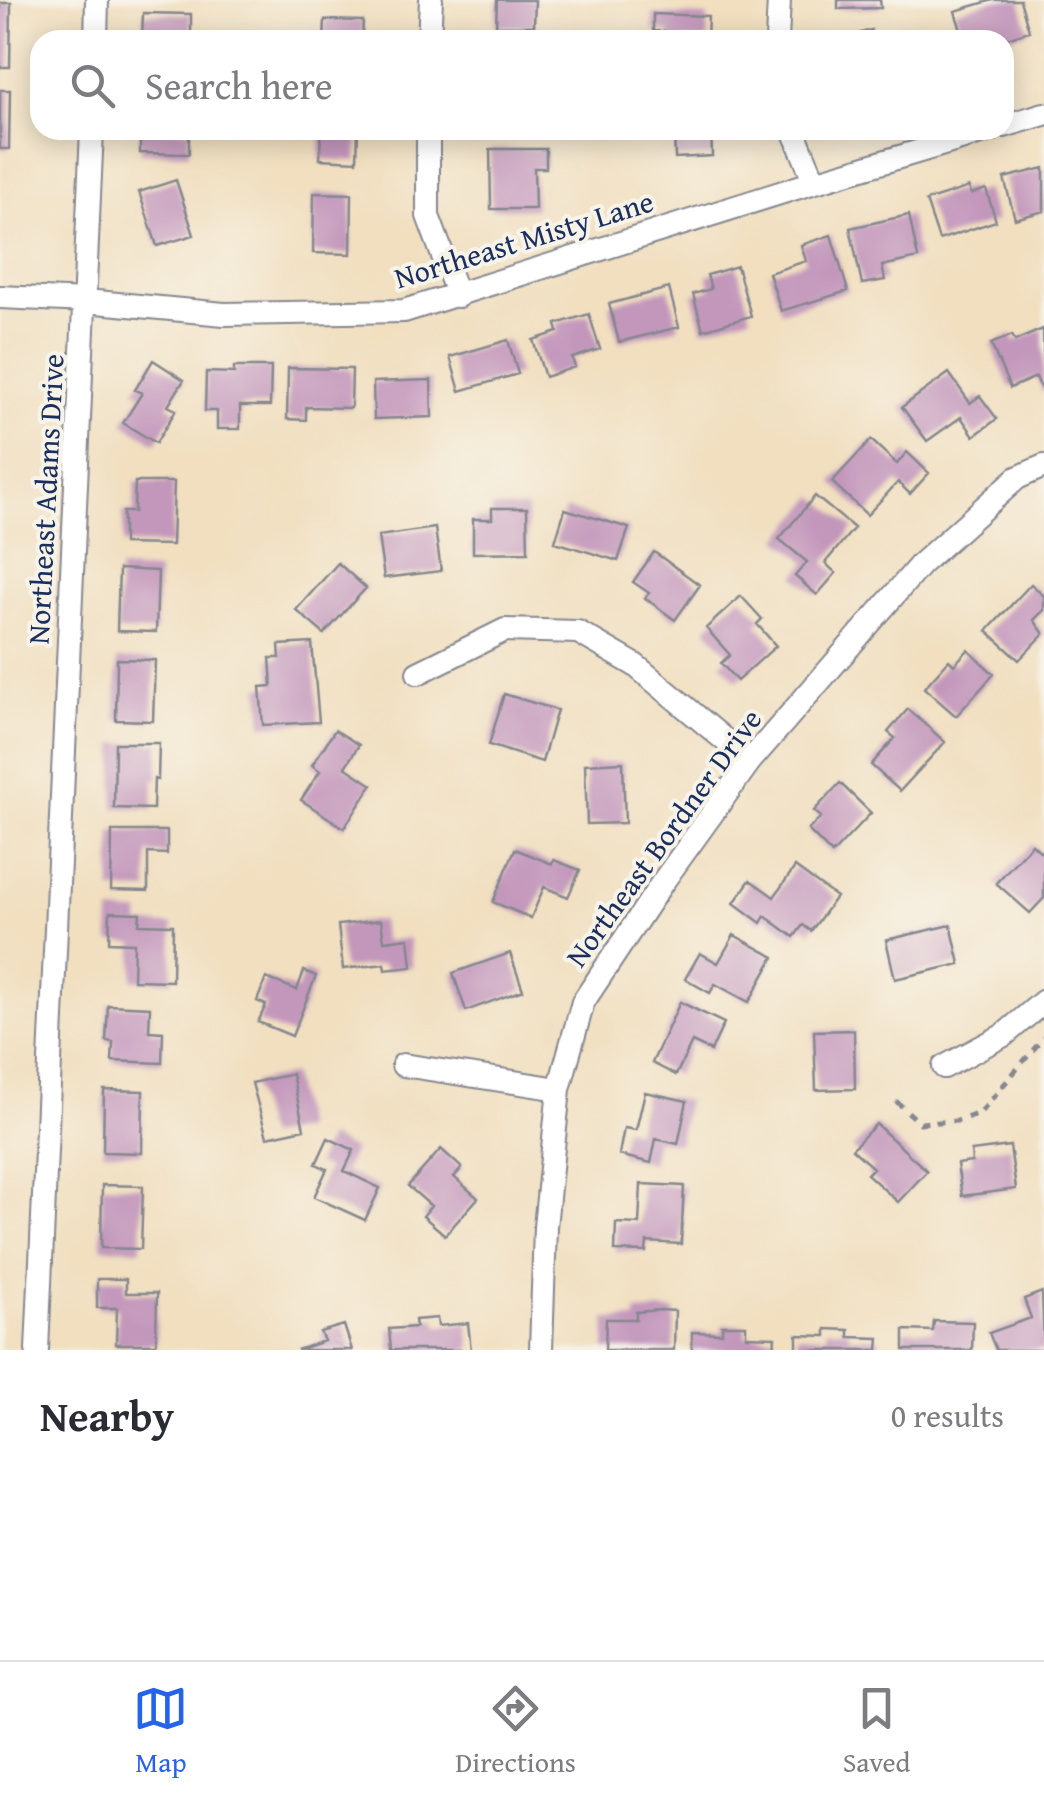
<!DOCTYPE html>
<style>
:root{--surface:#fff;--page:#f7f7f7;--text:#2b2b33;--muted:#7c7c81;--line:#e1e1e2;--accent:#2563eb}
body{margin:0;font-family:"Gentium Book Plus",serif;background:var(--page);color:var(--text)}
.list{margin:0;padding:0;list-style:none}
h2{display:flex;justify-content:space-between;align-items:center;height:130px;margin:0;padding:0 40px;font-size:42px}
h2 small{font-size:32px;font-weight:400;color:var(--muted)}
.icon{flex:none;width:55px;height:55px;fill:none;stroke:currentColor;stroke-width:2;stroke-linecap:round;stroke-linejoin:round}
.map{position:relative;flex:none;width:1044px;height:1350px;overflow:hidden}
.search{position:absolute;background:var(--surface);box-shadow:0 5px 25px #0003;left:30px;right:30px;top:30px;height:110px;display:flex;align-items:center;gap:25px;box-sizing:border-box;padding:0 35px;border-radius:30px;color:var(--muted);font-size:38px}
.sheet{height:310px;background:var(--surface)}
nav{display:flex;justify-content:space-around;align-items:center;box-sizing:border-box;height:140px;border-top:2px solid var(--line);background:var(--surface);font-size:28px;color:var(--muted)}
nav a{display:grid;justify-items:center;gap:5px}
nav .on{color:var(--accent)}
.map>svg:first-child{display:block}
</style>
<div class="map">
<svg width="1044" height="1350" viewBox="0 0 1044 1350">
<rect width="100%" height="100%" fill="#f7f3e8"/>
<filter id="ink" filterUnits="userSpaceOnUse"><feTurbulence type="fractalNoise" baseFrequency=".01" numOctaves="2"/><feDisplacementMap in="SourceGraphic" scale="20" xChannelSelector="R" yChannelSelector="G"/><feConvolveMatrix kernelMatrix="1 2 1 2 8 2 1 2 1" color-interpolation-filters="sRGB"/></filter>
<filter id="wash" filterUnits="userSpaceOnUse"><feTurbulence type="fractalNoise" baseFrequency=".0048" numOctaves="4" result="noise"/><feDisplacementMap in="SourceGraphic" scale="40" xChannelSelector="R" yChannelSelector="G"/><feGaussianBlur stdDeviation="2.25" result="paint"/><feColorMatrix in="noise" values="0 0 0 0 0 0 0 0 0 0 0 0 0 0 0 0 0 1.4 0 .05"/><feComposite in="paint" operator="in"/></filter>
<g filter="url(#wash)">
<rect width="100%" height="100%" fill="#f1dfc0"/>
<g id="blocks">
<path fill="#c397bc" d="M 497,0 L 535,0 L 534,26 L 496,26 Z
M 838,0 L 880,0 L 881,8 L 838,9 Z
M 993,0 L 1020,0 L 1029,31 L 1001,40 L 964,40 L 955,11 Z
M 0,3 L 11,3 L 10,67 L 0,67 Z
M 143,13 L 191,14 L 191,40 L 142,40 Z
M 653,14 L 708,16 L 707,40 L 669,40 L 669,32 L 653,31 Z
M 325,20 L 363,21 L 362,40 L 324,40 Z
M 871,30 L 874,40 L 840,40 L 840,39 Z
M 0,90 L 10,90 L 9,149 L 0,149 Z
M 140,130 L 189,130 L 189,154 L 140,153 Z
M 321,130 L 358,130 L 357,161 L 320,159 Z
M 662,130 L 711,130 L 712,156 L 675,158 L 674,133 L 662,134 Z
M 490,149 L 546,149 L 546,168 L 534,168 L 535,209 L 491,209 Z
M 1044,168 L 1044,211 L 1015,219 L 1004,178 Z
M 176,180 L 194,235 L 157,246 L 139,192 Z
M 969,187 L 971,194 L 986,189 L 996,221 L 939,240 L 926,201 Z
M 314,193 L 352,194 L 351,254 L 313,253 Z
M 909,215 L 918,258 L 882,266 L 885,280 L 862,284 L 850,228 Z
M 831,235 L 848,291 L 781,311 L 769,273 L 806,261 L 801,245 Z
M 737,266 L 751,316 L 703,330 L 693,294 L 711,289 L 707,275 Z
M 669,288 L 679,327 L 619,342 L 609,304 Z
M 589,314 L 600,349 L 572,358 L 575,367 L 545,377 L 533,340 L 558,332 L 556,324 Z
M 1043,329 L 1044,396 L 1036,377 L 1010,388 L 991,344 L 1012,335 L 1015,341 Z
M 508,340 L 518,374 L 460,391 L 450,357 Z
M 153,360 L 184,380 L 168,406 L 176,410 L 156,443 L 123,423 L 142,393 L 135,390 Z
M 234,367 L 271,367 L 270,406 L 240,406 L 240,429 L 217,429 L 217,411 L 205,411 L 206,372 L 234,373 Z
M 288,368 L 352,369 L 351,408 L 306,407 L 306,420 L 287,419 Z
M 949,373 L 970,403 L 980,396 L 997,419 L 974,436 L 961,417 L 927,441 L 902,407 Z
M 431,380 L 432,417 L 374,419 L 373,382 Z
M 871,440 L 897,464 L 907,452 L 929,473 L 910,494 L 898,482 L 867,515 L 832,482 Z
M 135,482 L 174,482 L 172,545 L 123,544 L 123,512 L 134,512 Z
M 815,496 L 854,528 L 825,563 L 836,573 L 817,595 L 795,576 L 807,562 L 779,539 Z
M 492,508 L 527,508 L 528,552 L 473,553 L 473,519 L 492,519 Z
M 565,509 L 629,528 L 618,561 L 555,542 Z
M 435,528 L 441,571 L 384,578 L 378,536 Z
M 654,552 L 700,585 L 675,620 L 645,598 L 649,593 L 633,582 Z
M 338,563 L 366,588 L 324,634 L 296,610 Z
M 119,569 L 158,571 L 156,632 L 117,631 Z
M 1031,584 L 1044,596 L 1044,610 L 1034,620 L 1044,634 L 1019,660 L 987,631 Z
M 741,596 L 762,619 L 757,624 L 776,646 L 737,681 L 721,663 L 730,655 L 706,628 Z
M 312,643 L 319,722 L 263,725 L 260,687 L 272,686 L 270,658 L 280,658 L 279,645 Z
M 968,650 L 994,674 L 956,716 L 924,688 L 949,660 L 954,665 Z
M 117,659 L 155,660 L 153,721 L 116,720 Z
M 504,694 L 557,710 L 542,762 L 489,745 Z
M 908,709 L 945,742 L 900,791 L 871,765 L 895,738 L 888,732 Z
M 335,730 L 359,745 L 345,767 L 372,785 L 344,828 L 301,800 L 320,771 L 312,765 Z
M 115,743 L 159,743 L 158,780 L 154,779 L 153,809 L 114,808 Z
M 623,762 L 625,823 L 587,824 L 585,764 Z
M 840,783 L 871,813 L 832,854 L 808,830 L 821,817 L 814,811 Z
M 112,831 L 167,831 L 167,854 L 148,853 L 148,891 L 111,890 Z
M 1032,844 L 1044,855 L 1044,898 L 1030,913 L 996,883 Z
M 515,849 L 552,864 L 554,860 L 580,870 L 568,897 L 544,887 L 531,918 L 493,902 Z
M 795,867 L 836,897 L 811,931 L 803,925 L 794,937 L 765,916 L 761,923 L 734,903 L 750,880 L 774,897 Z
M 110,912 L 140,913 L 139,924 L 173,925 L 172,981 L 133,980 L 134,943 L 109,942 Z
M 381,920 L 384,941 L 409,938 L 412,967 L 385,970 L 384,964 L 343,969 L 338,925 Z
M 951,925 L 960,964 L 895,979 L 886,940 Z
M 734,935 L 774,957 L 749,1002 L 715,984 L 710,993 L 685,979 L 700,953 L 718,963 Z
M 510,953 L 523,990 L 466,1011 L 453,973 Z
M 304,971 L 316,976 L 292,1036 L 258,1022 L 266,1005 L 257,1001 L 266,978 L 297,990 Z
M 680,1002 L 724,1023 L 711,1051 L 692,1042 L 676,1075 L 652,1063 Z
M 108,1005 L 150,1007 L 149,1031 L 163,1032 L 162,1063 L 112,1061 L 113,1042 L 106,1041 Z
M 854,1030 L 855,1089 L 816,1090 L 814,1031 Z
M 292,1074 L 304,1129 L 267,1137 L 252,1083 Z
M 104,1090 L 143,1091 L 142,1153 L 103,1152 Z
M 645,1092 L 687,1101 L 678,1144 L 656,1139 L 651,1163 L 619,1155 L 624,1128 L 636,1130 Z
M 876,1124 L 927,1171 L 898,1202 L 867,1174 L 873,1168 L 852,1149 Z
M 328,1138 L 354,1150 L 344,1171 L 380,1188 L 365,1220 L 314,1197 L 327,1169 L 316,1164 Z
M 1010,1146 L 1016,1189 L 962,1196 L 957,1164 L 972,1162 L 971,1151 Z
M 441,1149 L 462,1168 L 454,1177 L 478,1198 L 445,1235 L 423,1216 L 431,1206 L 408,1186 Z
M 641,1184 L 684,1186 L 681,1244 L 647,1242 L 646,1252 L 615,1251 L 616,1223 L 639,1224 Z
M 102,1185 L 143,1186 L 141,1249 L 101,1248 Z
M 97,1279 L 126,1279 L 126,1293 L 157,1293 L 156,1344 L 116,1344 L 117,1308 L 97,1308 Z
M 1042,1292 L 1044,1350 L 996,1350 L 989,1333 L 1031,1318 L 1024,1299 Z
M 661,1310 L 675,1311 L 674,1350 L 605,1350 L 606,1319 L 636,1319 L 636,1312 Z
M 437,1318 L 438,1326 L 468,1323 L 471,1350 L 391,1350 L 389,1329 L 416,1327 L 415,1320 Z
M 934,1321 L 973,1322 L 972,1350 L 904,1350 L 904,1330 L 933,1331 Z
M 344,1325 L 352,1350 L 297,1350 L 324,1341 L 320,1332 Z
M 722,1325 L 746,1325 L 746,1336 L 775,1337 L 774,1350 L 692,1350 L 692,1332 L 722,1333 Z
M 826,1329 L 849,1330 L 849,1337 L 879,1338 L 878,1350 L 797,1350 L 797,1335 L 826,1336 Z"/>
</g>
</g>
<g filter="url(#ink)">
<use href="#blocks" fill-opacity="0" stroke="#86878f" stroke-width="2.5"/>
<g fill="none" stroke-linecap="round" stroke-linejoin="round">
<defs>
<path id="street" d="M 96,40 L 97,0
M 429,40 L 431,0
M 777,40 L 779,0
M 1004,126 L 1044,114
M 428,130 L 428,216 L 458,296
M 793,130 L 815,182
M 0,297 L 86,301 L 224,314 L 404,311 L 815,182 L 991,130
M 418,673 L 505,630 L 578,632 L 635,665 L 750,761
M 403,1065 L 559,1089
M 944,1067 L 1004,1035 L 1044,1001
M 37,1350 L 92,130
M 541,1350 L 545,1227 L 559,1089 L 583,1002 L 662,883 L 750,761 L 921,564 L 1017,478 L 1044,466"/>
</defs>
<use href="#street" stroke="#86878f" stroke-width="26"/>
<path stroke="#86878f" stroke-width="5" stroke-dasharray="8 8" stroke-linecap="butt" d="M 896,1101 L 920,1123 L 957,1121 L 980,1113 L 1044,1037"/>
<use href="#street" stroke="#fff" stroke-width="22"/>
</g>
</g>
<g text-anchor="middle" stroke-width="8" stroke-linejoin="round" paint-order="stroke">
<g font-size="30" fill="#1b2f5e" stroke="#f7f3e8">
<text transform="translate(524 240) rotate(-17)" y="10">Northeast Misty Lane</text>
<text transform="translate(46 499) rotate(-87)" y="10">Northeast Adams Drive</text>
<text transform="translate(664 838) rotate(-54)" y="10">Northeast Bordner Drive</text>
</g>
</g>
</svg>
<div class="search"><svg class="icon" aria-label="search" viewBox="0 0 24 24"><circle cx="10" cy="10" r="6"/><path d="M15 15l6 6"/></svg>Search here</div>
</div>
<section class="sheet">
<h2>Nearby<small>0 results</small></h2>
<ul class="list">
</ul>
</section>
<nav>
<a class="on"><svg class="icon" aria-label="map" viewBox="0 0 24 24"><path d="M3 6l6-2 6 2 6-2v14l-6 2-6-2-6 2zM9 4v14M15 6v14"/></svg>Map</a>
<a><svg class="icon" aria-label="directions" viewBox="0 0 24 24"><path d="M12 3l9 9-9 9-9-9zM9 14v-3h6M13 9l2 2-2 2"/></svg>Directions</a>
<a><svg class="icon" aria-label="saved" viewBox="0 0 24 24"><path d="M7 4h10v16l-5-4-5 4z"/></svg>Saved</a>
</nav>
